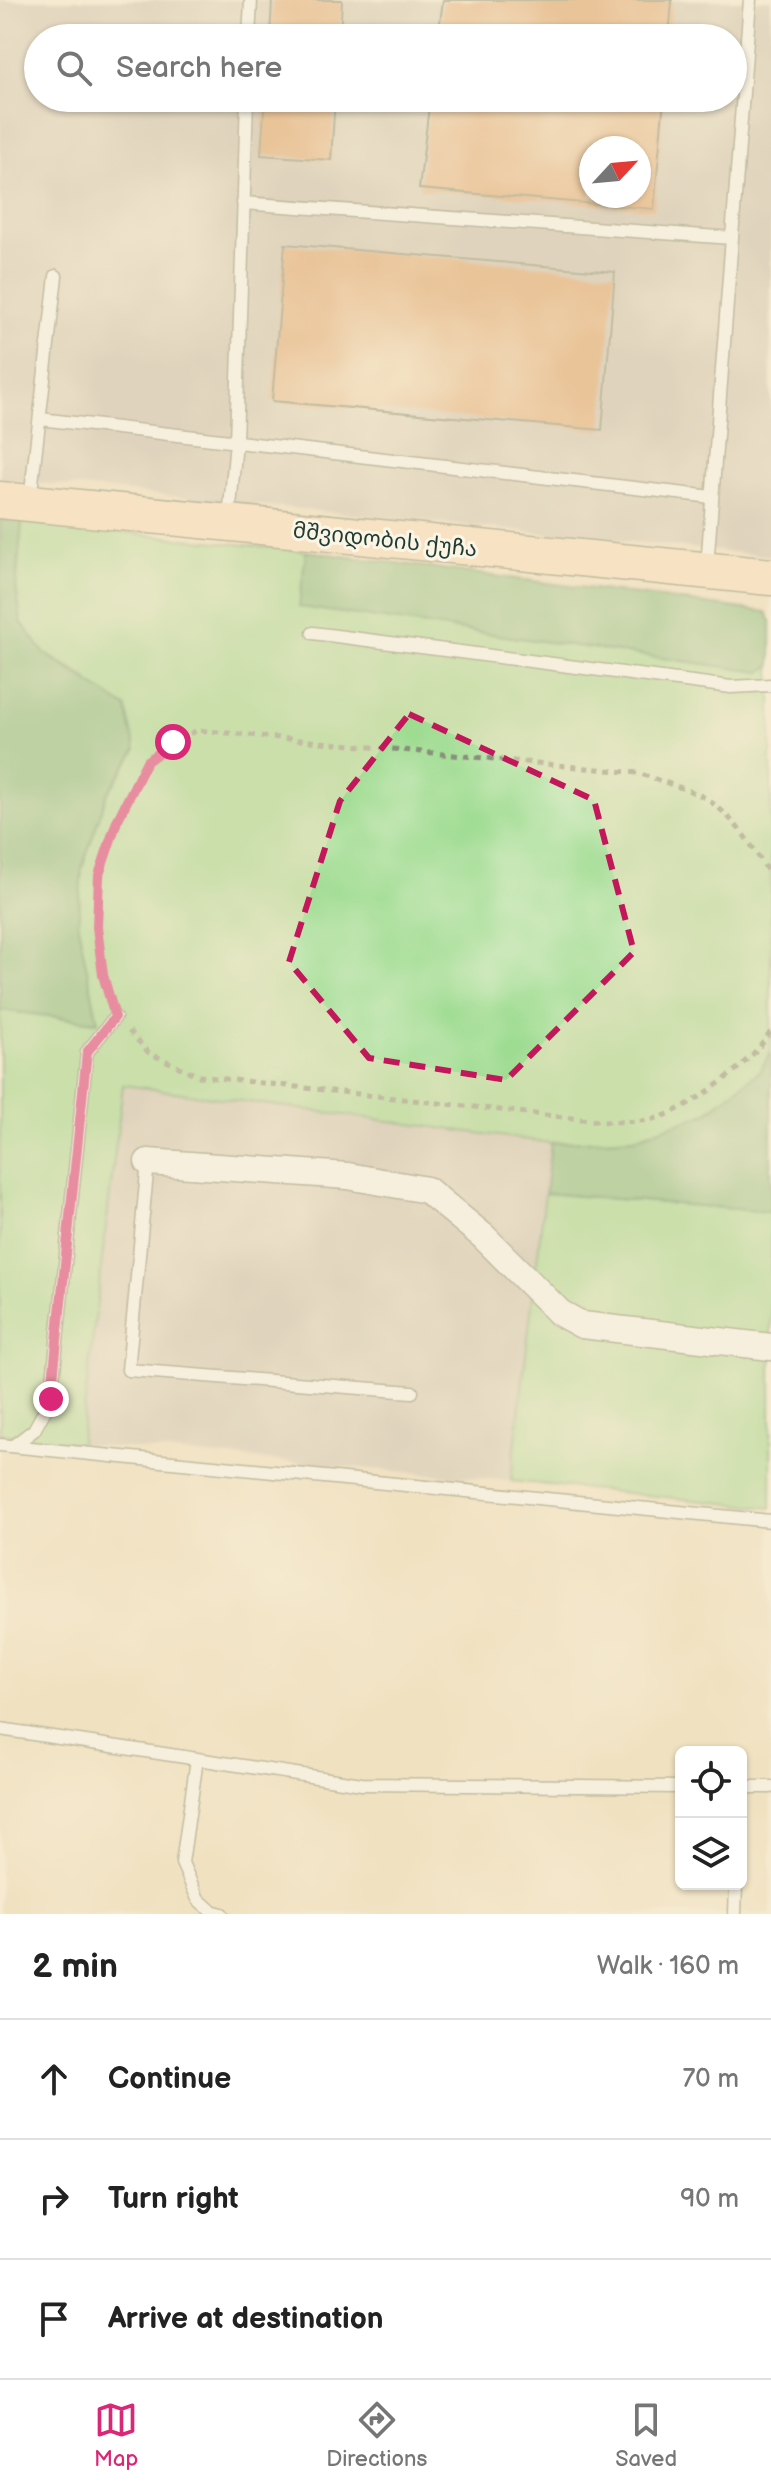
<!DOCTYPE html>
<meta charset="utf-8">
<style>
:root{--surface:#fff;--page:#f2f2f2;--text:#222;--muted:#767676;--line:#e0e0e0;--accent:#db2777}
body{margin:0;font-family:"Balsamiq Sans","Noto Sans Georgian",sans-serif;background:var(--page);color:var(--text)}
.controls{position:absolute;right:24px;bottom:24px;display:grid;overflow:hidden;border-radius:12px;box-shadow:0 2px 6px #0004}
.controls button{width:72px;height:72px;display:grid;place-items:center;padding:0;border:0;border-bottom:2px solid var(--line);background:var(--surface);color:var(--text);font:40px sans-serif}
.compass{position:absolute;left:579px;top:136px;width:72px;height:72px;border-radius:50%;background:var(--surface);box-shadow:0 2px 6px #0004;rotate:64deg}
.stop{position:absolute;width:24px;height:24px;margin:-18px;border:6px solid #db2777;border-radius:50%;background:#fff}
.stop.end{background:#db2777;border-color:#fff;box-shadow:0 2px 8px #0008}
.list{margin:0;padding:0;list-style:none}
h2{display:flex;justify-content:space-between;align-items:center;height:104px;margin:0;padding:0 32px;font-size:34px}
h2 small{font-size:26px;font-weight:400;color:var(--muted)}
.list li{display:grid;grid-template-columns:52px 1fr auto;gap:24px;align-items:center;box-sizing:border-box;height:120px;padding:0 32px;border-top:2px solid var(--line)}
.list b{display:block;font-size:30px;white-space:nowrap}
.list em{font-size:26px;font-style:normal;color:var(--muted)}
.icon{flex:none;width:44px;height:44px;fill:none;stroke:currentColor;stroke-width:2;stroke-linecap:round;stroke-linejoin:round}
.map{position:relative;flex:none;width:771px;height:1914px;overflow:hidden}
.search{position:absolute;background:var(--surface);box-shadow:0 2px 6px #0004;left:24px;right:24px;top:24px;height:88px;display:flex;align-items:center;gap:20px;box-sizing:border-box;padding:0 28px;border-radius:44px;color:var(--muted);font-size:30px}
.sheet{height:464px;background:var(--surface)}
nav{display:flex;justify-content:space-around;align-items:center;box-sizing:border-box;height:112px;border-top:2px solid var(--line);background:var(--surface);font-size:22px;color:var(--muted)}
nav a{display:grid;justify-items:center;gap:4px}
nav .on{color:var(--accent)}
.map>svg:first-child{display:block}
</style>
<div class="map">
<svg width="771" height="1914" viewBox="0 0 771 1914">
<rect width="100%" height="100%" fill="#fcf5e5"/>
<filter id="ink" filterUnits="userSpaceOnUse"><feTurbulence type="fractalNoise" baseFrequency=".0125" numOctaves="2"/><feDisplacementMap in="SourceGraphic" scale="16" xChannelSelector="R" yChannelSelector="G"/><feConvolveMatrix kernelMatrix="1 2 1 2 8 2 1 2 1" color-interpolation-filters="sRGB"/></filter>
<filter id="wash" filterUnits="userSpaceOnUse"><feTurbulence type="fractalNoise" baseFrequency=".006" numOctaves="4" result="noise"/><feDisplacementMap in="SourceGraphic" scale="32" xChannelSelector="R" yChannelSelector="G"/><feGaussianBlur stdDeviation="1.8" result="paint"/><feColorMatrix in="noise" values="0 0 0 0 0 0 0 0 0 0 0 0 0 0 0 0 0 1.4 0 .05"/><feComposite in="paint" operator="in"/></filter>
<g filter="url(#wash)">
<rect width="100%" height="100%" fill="#f0e1c1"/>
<path fill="#cbc2b8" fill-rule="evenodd" d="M 0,0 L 771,0 L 771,556 L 0,479 ZM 38,38 L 733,38 L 733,98 L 38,98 ZM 591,148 L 639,148 L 639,196 L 591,196 Z
M 123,1085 L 551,1143 L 511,1481 L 80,1444 Z"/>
<path fill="#9ddc91" stroke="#5e8c62" stroke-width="2" d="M 22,522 L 306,551 L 300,607 L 761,672 L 771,665 L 771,1052 L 760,1071 L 705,1114 L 634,1138 L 551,1143 L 123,1085 L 80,1444 L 0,1434 L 0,1010 L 97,1022 L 78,926 L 82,868 L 107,794 L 136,750 L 86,678 L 44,653 L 21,622 L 16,587 Z
M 545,1193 L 771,1212 L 771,1508 L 511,1481 Z"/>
<path fill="#7ebc7b" stroke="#4e7c58" stroke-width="2" d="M 0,519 L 22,522 L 16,587 L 21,622 L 44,653 L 126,707 L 136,750 L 107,794 L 82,868 L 78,926 L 98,1022 L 0,1010 Z
M 306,551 L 766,612 L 771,621 L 771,665 L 761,672 L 299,607 Z
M 771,1052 L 771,1212 L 545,1193 L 551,1143 L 634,1138 L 705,1114 L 760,1071 Z"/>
<g id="blocks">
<path fill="#e2a069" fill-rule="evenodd" d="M 272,0 L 342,0 L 340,38 L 270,38 Z
M 443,0 L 672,0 L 669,38 L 438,38 Z
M 265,98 L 335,98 L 331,160 L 261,155 Z
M 430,98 L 664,98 L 654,209 L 419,189 ZM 591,148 L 639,148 L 639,196 L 591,196 Z
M 285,244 L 615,272 L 602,430 L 272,401 Z"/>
</g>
</g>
<g filter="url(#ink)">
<use href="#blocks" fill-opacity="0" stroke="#888f7a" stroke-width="2"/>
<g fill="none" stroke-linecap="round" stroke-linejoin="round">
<defs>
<path id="lane" d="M 249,38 L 251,0
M 243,203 L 732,238
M 40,419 L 712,497
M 30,500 L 56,276
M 229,518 L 236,442 L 247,98
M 707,567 L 750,0
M 313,633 L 731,687 L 771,685
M 148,1162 L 128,1370 L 412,1392
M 0,1445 L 771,1521
M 13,1446 L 34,1430 L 51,1399 L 87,1052 L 115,1017
M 0,1729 L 362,1784 L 681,1787
M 197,1759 L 182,1863 L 198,1899 L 211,1911 L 222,1914
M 741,1787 L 771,1787
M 735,1914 L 736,1884"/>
<path id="street" d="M 148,1162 L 348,1176 L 427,1190 L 484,1237 L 560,1313 L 582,1325 L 771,1347"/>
<path id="secondary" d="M 0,500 L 771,577"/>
</defs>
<use href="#lane" stroke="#888f7a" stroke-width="15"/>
<use href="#street" stroke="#888f7a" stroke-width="29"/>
<use href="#secondary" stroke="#888f7a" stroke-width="39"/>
<path stroke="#888f7a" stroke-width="5" stroke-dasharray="6 6" stroke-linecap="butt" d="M 110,999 C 88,923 94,866 130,796 C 135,785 139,772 146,763 C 157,747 181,738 198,730 L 638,773 C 657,780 678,786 697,794 C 729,808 754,848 771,877
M 129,1031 L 149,1053 L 199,1076 L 607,1122 C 622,1121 642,1123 657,1118 C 692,1108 753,1062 771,1031"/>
<use href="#lane" stroke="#fff" stroke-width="12"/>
<use href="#street" stroke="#fff" stroke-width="26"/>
<use href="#secondary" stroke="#ffe4c6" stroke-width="36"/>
</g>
</g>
<g fill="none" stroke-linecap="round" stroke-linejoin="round" filter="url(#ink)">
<path stroke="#db2777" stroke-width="10" d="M 51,1399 L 87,1052 L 115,1017 L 103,975 L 97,927 L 99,875 L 117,821 L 147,761 L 173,742"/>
</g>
<path d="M0 0H771V1914H0ZM 409,714 L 594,800 L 634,952 L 506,1080 L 369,1058 L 289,962 L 340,801 Z" fill="#f0e1c1" fill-opacity=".55" fill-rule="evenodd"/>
<path fill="none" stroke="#c2185b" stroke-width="6" stroke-dasharray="16 10" stroke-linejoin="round" d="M 409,714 L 594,800 L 634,952 L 506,1080 L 369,1058 L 289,962 L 340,801 Z"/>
<g text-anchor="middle" stroke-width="6" stroke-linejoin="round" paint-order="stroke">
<g font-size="22" fill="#1f3d34" stroke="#fcf5e5">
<text transform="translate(385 539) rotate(6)" y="8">მშვიდობის ქუჩა</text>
</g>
</g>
</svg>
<div class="controls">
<button><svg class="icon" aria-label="locate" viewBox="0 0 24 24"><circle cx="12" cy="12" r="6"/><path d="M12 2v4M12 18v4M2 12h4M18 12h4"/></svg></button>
<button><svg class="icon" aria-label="layers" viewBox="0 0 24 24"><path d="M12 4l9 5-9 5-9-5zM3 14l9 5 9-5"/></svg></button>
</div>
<svg class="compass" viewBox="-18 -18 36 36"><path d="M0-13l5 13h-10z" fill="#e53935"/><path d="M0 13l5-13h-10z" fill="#767676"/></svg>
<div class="stop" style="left:173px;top:742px"></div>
<div class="stop end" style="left:51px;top:1399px"></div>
<div class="search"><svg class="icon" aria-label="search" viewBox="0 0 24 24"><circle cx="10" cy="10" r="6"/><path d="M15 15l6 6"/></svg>Search here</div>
</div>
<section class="sheet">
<h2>2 min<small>Walk · 160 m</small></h2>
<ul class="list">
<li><svg class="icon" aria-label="ahead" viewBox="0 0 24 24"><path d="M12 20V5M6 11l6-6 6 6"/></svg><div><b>Continue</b></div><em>70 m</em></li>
<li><svg class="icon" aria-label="right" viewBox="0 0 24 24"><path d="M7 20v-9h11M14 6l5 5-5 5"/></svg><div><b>Turn right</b></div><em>90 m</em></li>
<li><svg class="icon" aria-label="arrive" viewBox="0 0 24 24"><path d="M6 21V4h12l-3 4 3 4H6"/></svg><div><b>Arrive at destination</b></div></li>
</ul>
</section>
<nav>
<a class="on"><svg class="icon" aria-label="map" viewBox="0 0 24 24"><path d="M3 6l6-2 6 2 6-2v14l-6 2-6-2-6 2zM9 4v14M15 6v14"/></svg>Map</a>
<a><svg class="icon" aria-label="directions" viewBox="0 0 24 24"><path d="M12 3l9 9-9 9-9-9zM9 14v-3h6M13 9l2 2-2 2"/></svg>Directions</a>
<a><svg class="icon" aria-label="saved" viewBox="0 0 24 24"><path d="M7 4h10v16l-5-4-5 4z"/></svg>Saved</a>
</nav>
